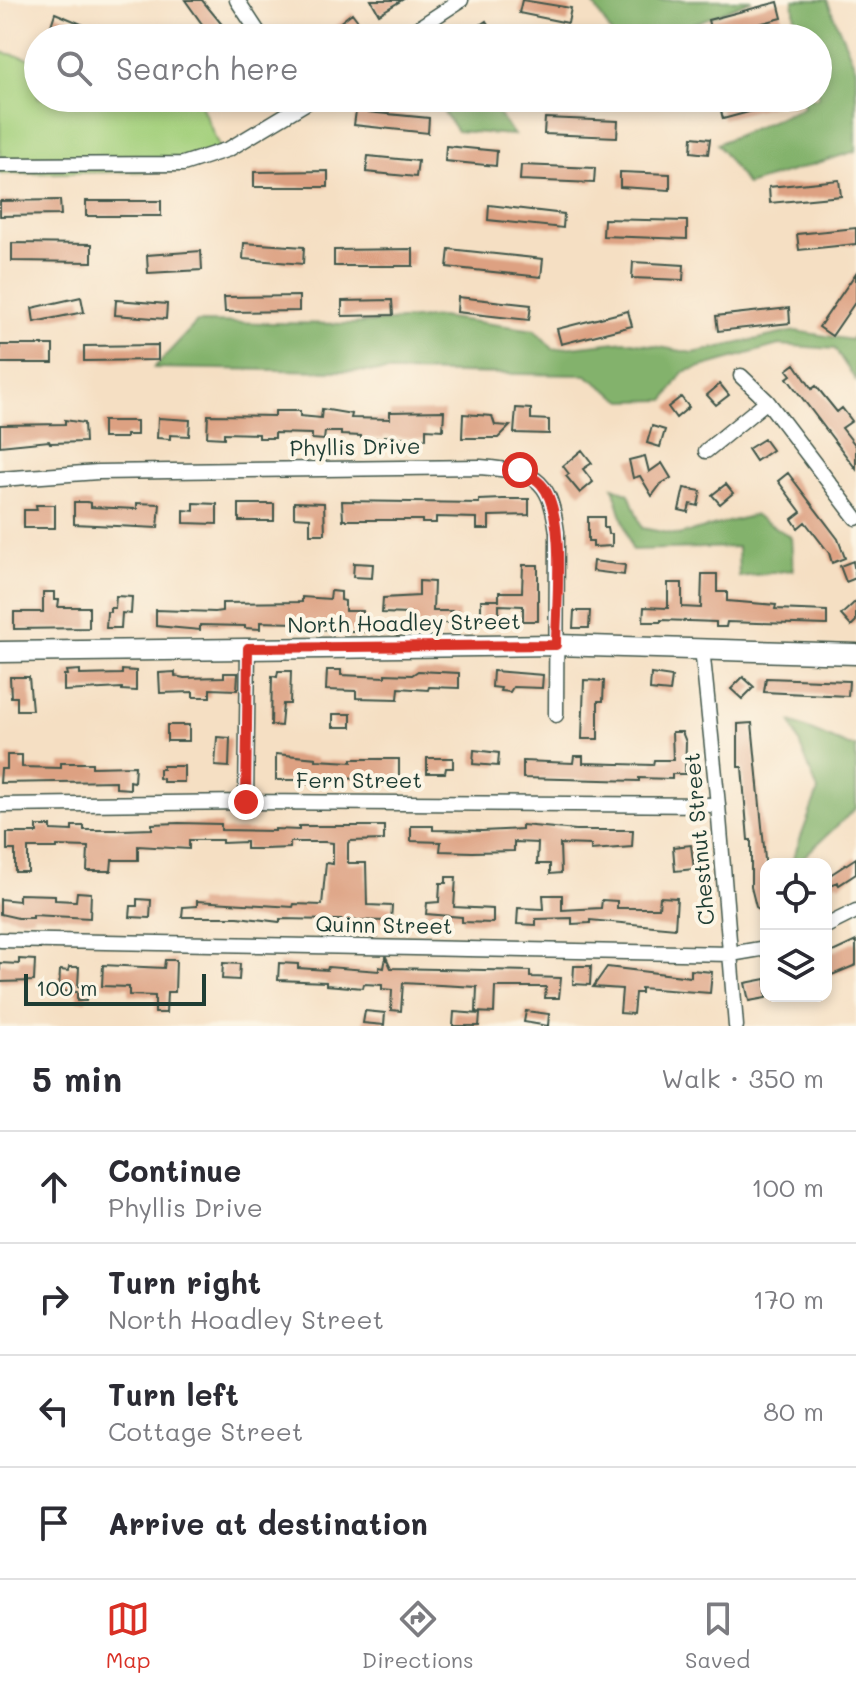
<!DOCTYPE html>
<meta charset="utf-8">
<style>
:root{--surface:#fff;--page:#f2f2f3;--text:#2b2b33;--muted:#7c7c81;--line:#e1e1e2;--accent:#d93025}
body{margin:0;font-family:Mali,sans-serif;background:var(--page);color:var(--text)}
.controls{position:absolute;right:24px;bottom:24px;display:grid;overflow:hidden;border-radius:16px;box-shadow:0 4px 12px #0003}
.controls button{width:72px;height:72px;display:grid;place-items:center;padding:0;border:0;border-bottom:2px solid var(--line);background:var(--surface);color:var(--text);font:40px sans-serif}
.scale{position:absolute;left:24px;bottom:20px;width:182px;box-sizing:border-box;padding-left:8px;border:4px solid #1f3d34;border-top:0;font-size:22px;line-height:28px;white-space:nowrap;color:#1f3d34;-webkit-text-stroke:6px #fcf5e5;paint-order:stroke}
.stop{position:absolute;width:24px;height:24px;margin:-18px;border:6px solid #d93025;border-radius:50%;background:#fff}
.stop.end{background:#d93025;border-color:#fff;box-shadow:0 2px 8px #0008}
.list{margin:0;padding:0;list-style:none}
h2{display:flex;justify-content:space-between;align-items:center;height:104px;margin:0;padding:0 32px;font-size:34px}
h2 small{font-size:26px;font-weight:400;color:var(--muted)}
.list li{display:grid;grid-template-columns:52px 1fr auto;gap:24px;align-items:center;box-sizing:border-box;height:112px;padding:0 32px;border-top:2px solid var(--line)}
.list b{display:block;font-size:30px;white-space:nowrap}
.list p{margin:0;font-size:26px;white-space:nowrap;color:var(--muted)}
.list em{font-size:26px;font-style:normal;color:var(--muted)}
.icon{flex:none;width:44px;height:44px;fill:none;stroke:currentColor;stroke-width:2;stroke-linecap:round;stroke-linejoin:round}
.map{position:relative;flex:none;width:856px;height:1026px;overflow:hidden}
.search{position:absolute;background:var(--surface);box-shadow:0 4px 12px #0003;left:24px;right:24px;top:24px;height:88px;display:flex;align-items:center;gap:20px;box-sizing:border-box;padding:0 28px;border-radius:44px;color:var(--muted);font-size:30px}
.sheet{height:552px;background:var(--surface)}
nav{display:flex;justify-content:space-around;align-items:center;box-sizing:border-box;height:112px;border-top:2px solid var(--line);background:var(--surface);font-size:22px;color:var(--muted)}
nav a{display:grid;justify-items:center;gap:4px}
nav .on{color:var(--accent)}
.map>svg:first-child{display:block}
</style>
<div class="map">
<svg width="856" height="1026" viewBox="0 0 856 1026">
<rect width="100%" height="100%" fill="#fcf5e5"/>
<filter id="ink" filterUnits="userSpaceOnUse"><feTurbulence type="fractalNoise" baseFrequency=".0125" numOctaves="2"/><feDisplacementMap in="SourceGraphic" scale="16" xChannelSelector="R" yChannelSelector="G"/><feConvolveMatrix kernelMatrix="1 2 1 2 8 2 1 2 1" color-interpolation-filters="sRGB"/></filter>
<filter id="wash" filterUnits="userSpaceOnUse"><feTurbulence type="fractalNoise" baseFrequency=".006" numOctaves="4" result="noise"/><feDisplacementMap in="SourceGraphic" scale="32" xChannelSelector="R" yChannelSelector="G"/><feGaussianBlur stdDeviation="1.8" result="paint"/><feColorMatrix in="noise" values="0 0 0 0 0 0 0 0 0 0 0 0 0 0 0 0 0 1.4 0 .05"/><feComposite in="paint" operator="in"/></filter>
<g filter="url(#wash)">
<rect width="100%" height="100%" fill="#f5dfc3"/>
<path fill="#a4d07d" stroke="#628658" stroke-width="2" d="M 0,52 L 38,60 L 38,98 L 198,98 L 220,149 L 175,171 L 0,174 Z"/>
<path fill="#83b26c" stroke="#517850" stroke-width="2" d="M 591,0 L 752,0 L 659,38 L 614,38 Z
M 793,0 L 827,0 L 852,59 L 856,69 L 856,151 L 747,185 L 717,144 L 804,107 L 803,98 L 818,98 L 818,38 L 797,38 Z
M 345,98 L 486,98 L 514,135 L 457,131 L 436,101 L 343,99 Z
M 440,317 L 535,330 L 553,349 L 626,341 L 693,353 L 795,331 L 851,340 L 856,332 L 856,381 L 835,349 L 779,345 L 683,372 L 665,400 L 623,401 L 586,375 L 154,368 L 197,322 L 352,324 Z
M 613,487 L 629,494 L 642,528 L 678,535 L 755,515 L 791,537 L 793,570 L 739,577 L 738,547 L 632,550 Z
M 791,722 L 849,746 L 856,746 L 856,808 L 796,864 L 791,864 L 818,791 Z"/>
<g id="blocks">
<path fill="#dda182" d="M 185,0 L 202,0 L 233,38 L 212,38 Z
M 371,0 L 402,0 L 379,14 Z
M 522,0 L 571,8 L 568,23 L 519,13 Z
M 778,2 L 782,18 L 712,36 L 708,20 Z
M 55,13 L 84,25 L 80,38 L 47,38 Z
M 352,13 L 361,25 L 345,38 L 320,38 Z
M 486,21 L 497,38 L 475,38 L 471,31 Z
M 737,98 L 789,98 L 789,101 L 723,119 L 719,103 Z
M 356,111 L 429,118 L 428,133 L 354,125 Z
M 545,118 L 618,121 L 617,137 L 544,134 Z
M 692,137 L 710,139 L 708,154 L 691,152 Z
M 446,146 L 497,151 L 496,166 L 445,161 Z
M 368,156 L 418,161 L 416,177 L 366,172 Z
M 521,165 L 595,168 L 594,183 L 520,180 Z
M 328,171 L 328,187 L 254,187 L 254,172 Z
M 620,172 L 670,174 L 670,190 L 620,187 Z
M 839,180 L 841,196 L 770,203 L 769,187 Z
M 60,200 L 61,215 L 0,216 L 0,201 Z
M 86,201 L 161,201 L 161,216 L 86,216 Z
M 489,205 L 564,214 L 563,228 L 488,220 Z
M 604,219 L 687,221 L 687,239 L 603,236 Z
M 856,228 L 856,244 L 799,250 L 797,234 Z
M 12,243 L 92,244 L 92,262 L 12,261 Z
M 244,243 L 304,247 L 303,264 L 243,259 Z
M 413,249 L 413,266 L 334,266 L 334,250 Z
M 449,249 L 543,259 L 541,277 L 447,267 Z
M 201,251 L 202,270 L 148,273 L 147,255 Z
M 633,262 L 684,265 L 683,280 L 632,278 Z
M 856,273 L 856,301 L 832,336 L 819,327 Z
M 299,296 L 299,311 L 225,312 L 224,297 Z
M 81,297 L 84,312 L 34,322 L 32,308 Z
M 458,297 L 531,305 L 529,320 L 457,312 Z
M 116,300 L 167,304 L 166,319 L 115,315 Z
M 392,300 L 393,315 L 342,316 L 342,301 Z
M 789,308 L 790,323 L 718,331 L 716,316 Z
M 628,311 L 632,326 L 561,344 L 557,329 Z
M 0,345 L 53,345 L 53,363 L 0,363 Z
M 158,345 L 158,360 L 84,361 L 84,346 Z
M 795,364 L 812,389 L 816,386 L 837,412 L 842,408 L 852,421 L 842,428 L 856,446 L 856,469 L 787,378 L 791,375 L 787,370 Z
M 720,384 L 729,395 L 716,405 L 707,395 Z
M 681,397 L 689,407 L 676,418 L 668,407 Z
M 516,408 L 531,409 L 531,419 L 549,420 L 549,434 L 514,433 Z
M 322,409 L 352,414 L 351,418 L 390,419 L 390,412 L 444,411 L 443,430 L 426,429 L 426,439 L 384,436 L 384,439 L 361,438 L 361,436 L 341,435 L 341,432 L 325,432 L 324,440 L 312,439 L 312,434 L 275,433 L 275,438 L 259,438 L 259,434 L 224,433 L 224,438 L 207,437 L 208,415 L 275,416 L 275,411 L 300,411 L 300,416 L 321,418 Z
M 463,414 L 492,416 L 495,425 L 510,426 L 498,438 L 462,438 Z
M 158,418 L 190,420 L 189,436 L 170,435 L 170,439 L 157,438 Z
M 65,420 L 84,423 L 85,442 L 50,443 L 49,441 L 0,446 L 0,425 L 65,424 Z
M 103,421 L 137,421 L 137,435 L 126,435 L 126,438 L 103,438 Z
M 652,426 L 665,430 L 660,447 L 647,443 Z
M 764,439 L 772,450 L 756,461 L 748,449 Z
M 582,450 L 592,463 L 583,469 L 593,482 L 580,493 L 566,476 L 569,474 L 563,466 Z
M 645,456 L 649,472 L 662,463 L 671,478 L 661,484 L 652,496 L 640,476 L 633,478 L 629,460 Z
M 788,473 L 838,539 L 845,558 L 832,563 L 829,553 L 805,522 L 798,528 L 792,519 L 801,512 L 778,481 Z
M 726,484 L 733,493 L 720,504 L 712,495 Z
M 684,488 L 701,491 L 698,506 L 690,504 L 688,512 L 679,510 Z
M 503,499 L 529,499 L 529,515 L 489,516 L 489,529 L 477,529 L 477,518 L 436,517 L 436,523 L 422,523 L 422,520 L 343,520 L 342,501 L 479,503 L 479,500 Z
M 74,502 L 87,502 L 91,503 L 91,507 L 137,509 L 137,503 L 160,504 L 158,528 L 74,524 Z
M 294,502 L 324,503 L 325,534 L 310,534 L 310,518 L 294,517 Z
M 194,503 L 217,504 L 217,524 L 184,523 L 184,510 L 194,511 Z
M 239,504 L 274,504 L 274,521 L 239,521 Z
M 36,505 L 55,505 L 55,528 L 24,528 L 24,510 L 37,510 Z
M 588,517 L 604,517 L 604,528 L 607,528 L 608,534 L 612,534 L 612,546 L 593,547 L 593,541 L 588,541 Z
M 593,561 L 625,565 L 624,575 L 592,571 Z
M 853,561 L 856,578 L 846,582 L 840,566 Z
M 354,563 L 373,564 L 372,578 L 353,577 Z
M 523,565 L 538,565 L 538,621 L 523,621 L 523,606 L 499,605 L 499,619 L 481,621 L 481,600 L 499,600 L 499,602 L 499,592 L 522,592 Z
M 702,574 L 717,574 L 717,592 L 727,592 L 727,601 L 776,605 L 775,609 L 827,611 L 827,625 L 727,622 L 726,627 L 716,627 L 716,622 L 661,620 L 661,622 L 643,622 L 644,607 L 668,608 L 668,583 L 682,583 L 682,607 L 701,608 Z
M 419,581 L 434,582 L 433,611 L 459,611 L 459,623 L 428,623 L 428,629 L 407,628 L 408,614 L 382,613 L 383,598 L 419,596 Z
M 331,591 L 341,592 L 341,600 L 345,601 L 345,611 L 363,611 L 363,617 L 367,618 L 367,632 L 301,628 L 296,626 L 296,623 L 260,622 L 260,629 L 245,628 L 245,626 L 200,625 L 200,630 L 156,626 L 156,610 L 215,612 L 222,611 L 222,603 L 302,602 L 302,597 L 330,599 Z
M 43,592 L 54,592 L 54,600 L 59,600 L 58,607 L 89,607 L 89,628 L 14,629 L 14,612 L 43,612 Z
M 116,596 L 132,597 L 131,614 L 122,613 L 121,628 L 106,628 L 107,612 L 110,612 L 110,608 L 115,608 Z
M 856,601 L 856,621 L 851,626 L 841,615 Z
M 574,611 L 590,611 L 589,628 L 573,628 Z
M 80,670 L 80,675 L 122,674 L 122,670 L 136,671 L 136,691 L 122,690 L 122,688 L 64,691 L 64,675 L 67,675 L 66,671 Z
M 327,670 L 341,670 L 341,675 L 385,677 L 385,674 L 412,675 L 418,671 L 459,673 L 459,688 L 429,687 L 428,690 L 399,688 L 398,699 L 356,698 L 356,691 L 326,690 Z
M 278,671 L 291,671 L 290,704 L 283,704 L 281,726 L 271,725 L 272,676 L 277,677 Z
M 493,671 L 543,675 L 542,688 L 513,687 L 510,692 L 500,691 L 501,688 L 492,687 Z
M 175,672 L 175,676 L 184,678 L 224,677 L 224,673 L 238,673 L 237,690 L 210,689 L 210,697 L 193,697 L 193,692 L 160,693 L 159,673 Z
M 651,674 L 672,677 L 670,692 L 650,690 Z
M 10,677 L 29,677 L 32,710 L 17,710 L 17,697 L 11,697 Z
M 743,677 L 754,687 L 742,699 L 731,689 Z
M 766,678 L 849,681 L 848,696 L 764,692 Z
M 584,680 L 604,681 L 603,701 L 598,701 L 598,739 L 582,739 Z
M 333,714 L 351,714 L 351,727 L 333,727 Z
M 752,723 L 764,847 L 766,874 L 762,874 L 766,896 L 766,914 L 756,907 L 751,887 L 751,840 L 748,840 L 742,767 L 738,767 L 738,724 Z
M 167,725 L 189,725 L 189,741 L 167,741 Z
M 672,732 L 682,732 L 686,742 L 685,774 L 672,774 L 672,779 L 639,778 L 639,781 L 523,778 L 523,761 L 573,763 L 574,756 L 583,756 L 583,763 L 653,765 L 654,760 L 673,760 Z
M 217,737 L 230,738 L 229,767 L 215,766 Z
M 474,750 L 499,753 L 498,766 L 473,764 Z
M 276,754 L 316,758 L 316,760 L 352,762 L 352,759 L 399,759 L 399,779 L 373,778 L 373,784 L 358,783 L 358,779 L 321,777 L 321,784 L 302,783 L 302,780 L 276,780 Z
M 7,755 L 22,755 L 22,767 L 61,768 L 61,763 L 92,763 L 92,767 L 135,766 L 134,782 L 130,781 L 130,789 L 116,788 L 116,781 L 0,783 L 1,769 L 7,769 Z
M 427,758 L 453,758 L 453,768 L 446,768 L 445,773 L 427,773 Z
M 163,766 L 184,766 L 184,782 L 163,782 L 163,779 L 159,778 L 159,769 L 163,769 Z
M 179,823 L 221,824 L 221,830 L 275,831 L 275,829 L 299,830 L 299,826 L 384,826 L 384,840 L 350,841 L 348,843 L 348,863 L 366,863 L 367,905 L 392,906 L 391,921 L 280,919 L 280,922 L 238,917 L 182,917 L 183,907 L 197,906 L 197,901 L 293,907 L 294,904 L 322,905 L 326,863 L 333,864 L 333,843 L 325,842 L 290,842 L 290,848 L 264,849 L 246,849 L 246,842 L 222,843 L 222,840 L 189,840 L 189,849 L 138,846 L 138,860 L 112,860 L 111,871 L 87,871 L 88,847 L 57,846 L 57,848 L 28,848 L 28,872 L 15,872 L 15,850 L 7,850 L 7,833 L 37,833 L 37,826 L 51,826 L 51,830 L 72,831 L 72,826 L 84,826 L 84,830 L 122,830 L 152,829 L 152,824 Z
M 522,825 L 576,830 L 633,830 L 632,847 L 591,850 L 591,845 L 560,844 L 561,873 L 550,874 L 550,864 L 537,864 L 538,843 L 514,842 L 514,851 L 472,852 L 440,851 L 441,842 L 411,841 L 411,826 L 433,826 L 433,830 L 482,831 L 522,829 Z
M 691,845 L 694,869 L 675,871 L 673,847 Z
M 856,858 L 856,874 L 839,885 L 837,882 L 832,885 L 827,877 Z
M 446,877 L 456,877 L 454,907 L 493,909 L 493,923 L 462,922 L 462,917 L 426,914 L 427,903 L 439,902 L 440,883 L 446,883 Z
M 77,892 L 91,893 L 90,918 L 33,915 L 33,918 L 18,918 L 0,914 L 0,899 L 19,901 L 19,894 L 55,895 L 55,900 L 74,901 L 76,901 Z
M 543,895 L 562,895 L 562,910 L 601,908 L 602,900 L 617,901 L 617,908 L 659,908 L 660,897 L 677,898 L 675,928 L 590,920 L 590,923 L 572,924 L 572,918 L 536,919 L 536,925 L 517,924 L 518,908 L 544,909 Z
M 137,899 L 151,900 L 150,918 L 130,917 L 131,906 L 137,906 Z
M 856,941 L 856,965 L 832,975 L 826,955 Z
M 386,957 L 391,968 L 530,971 L 530,977 L 561,978 L 559,998 L 545,998 L 546,987 L 495,987 L 494,1013 L 476,1012 L 477,987 L 403,983 L 401,1011 L 391,1010 L 392,990 L 382,989 L 382,985 L 364,984 L 363,988 L 326,985 L 326,982 L 278,980 L 279,963 L 298,964 L 298,968 L 327,970 L 328,967 L 379,971 L 379,967 L 384,968 Z
M 19,959 L 35,960 L 34,981 L 0,982 L 0,963 L 19,964 Z
M 165,960 L 176,960 L 175,992 L 167,992 L 166,1013 L 155,1013 L 155,996 L 129,995 L 129,987 L 102,986 L 103,965 L 164,968 Z
M 223,963 L 240,964 L 239,980 L 222,979 Z
M 574,966 L 591,966 L 590,985 L 573,984 Z
M 69,967 L 79,967 L 78,986 L 87,987 L 86,1001 L 77,1001 L 77,992 L 59,991 L 60,970 L 68,971 Z
M 607,967 L 691,977 L 691,970 L 712,972 L 710,993 L 641,988 L 641,993 L 635,993 L 633,1014 L 620,1013 L 622,989 L 593,987 Z
M 766,979 L 766,998 L 749,1001 L 745,983 Z
M 365,1011 L 385,1013 L 384,1025 L 363,1023 Z
M 526,1011 L 549,1014 L 548,1026 L 524,1022 Z
M 454,1012 L 480,1014 L 479,1026 L 453,1026 Z"/>
</g>
</g>
<g filter="url(#ink)">
<use href="#blocks" fill-opacity="0" stroke="#3f5549" stroke-width="2"/>
<g fill="none" stroke-linecap="round" stroke-linejoin="round">
<defs>
<path id="street" d="M 237,0 L 262,38
M 403,38 L 461,0
M 0,165 L 183,164 L 229,149 L 314,98
M 741,376 L 767,401 L 856,518
M 706,451 L 767,401
M 0,479 L 98,472 L 480,467 C 533,472 549,474 557,532 L 556,715
M 702,648 L 718,805 L 736,1026
M 246,802 L 248,648
M 0,805 L 246,802 L 718,805
M 826,926 L 856,911
M 0,940 L 731,954 L 766,948"/>
<path id="secondary" d="M 0,652 L 556,645 L 856,654"/>
</defs>
<use href="#street" stroke="#3f5549" stroke-width="17"/>
<use href="#secondary" stroke="#3f5549" stroke-width="23"/>
<use href="#street" stroke="#fff" stroke-width="14"/>
<use href="#secondary" stroke="#fff" stroke-width="20"/>
</g>
</g>
<g fill="none" stroke-linecap="round" stroke-linejoin="round" filter="url(#ink)">
<path stroke="#d93025" stroke-width="10" d="M 246,802 L 248,648 L 556,645 C 556,606 567,512 541,484 C 536,478 526,474 520,470"/>
</g>
<g text-anchor="middle" stroke-width="8" stroke-linejoin="round" paint-order="stroke">
<g font-size="22" fill="#1f3d34" stroke="#fcf5e5">
<text transform="translate(355 447) rotate(-1)" y="8">Phyllis Drive</text>
<text transform="translate(404 623) rotate(-1)" y="8">North Hoadley Street</text>
<text x="359" y="788">Fern Street</text>
<text transform="translate(699 839) rotate(-95)" y="8">Chestnut Street</text>
<text transform="translate(384 925) rotate(1)" y="8">Quinn Street</text>
</g>
</g>
</svg>
<div class="controls">
<button><svg class="icon" aria-label="locate" viewBox="0 0 24 24"><circle cx="12" cy="12" r="6"/><path d="M12 2v4M12 18v4M2 12h4M18 12h4"/></svg></button>
<button><svg class="icon" aria-label="layers" viewBox="0 0 24 24"><path d="M12 4l9 5-9 5-9-5zM3 14l9 5 9-5"/></svg></button>
</div>
<div class="scale">100 m</div>
<div class="stop" style="left:520px;top:470px"></div>
<div class="stop end" style="left:246px;top:802px"></div>
<div class="search"><svg class="icon" aria-label="search" viewBox="0 0 24 24"><circle cx="10" cy="10" r="6"/><path d="M15 15l6 6"/></svg>Search here</div>
</div>
<section class="sheet">
<h2>5 min<small>Walk · 350 m</small></h2>
<ul class="list">
<li><svg class="icon" aria-label="ahead" viewBox="0 0 24 24"><path d="M12 20V5M6 11l6-6 6 6"/></svg><div><b>Continue</b><p>Phyllis Drive</p></div><em>100 m</em></li>
<li><svg class="icon" aria-label="right" viewBox="0 0 24 24"><path d="M7 20v-9h11M14 6l5 5-5 5"/></svg><div><b>Turn right</b><p>North Hoadley Street</p></div><em>170 m</em></li>
<li><svg class="icon" aria-label="left" viewBox="0 0 24 24"><path d="M17 20v-9H6M10 6l-5 5 5 5"/></svg><div><b>Turn left</b><p>Cottage Street</p></div><em>80 m</em></li>
<li><svg class="icon" aria-label="arrive" viewBox="0 0 24 24"><path d="M6 21V4h12l-3 4 3 4H6"/></svg><div><b>Arrive at destination</b></div></li>
</ul>
</section>
<nav>
<a class="on"><svg class="icon" aria-label="map" viewBox="0 0 24 24"><path d="M3 6l6-2 6 2 6-2v14l-6 2-6-2-6 2zM9 4v14M15 6v14"/></svg>Map</a>
<a><svg class="icon" aria-label="directions" viewBox="0 0 24 24"><path d="M12 3l9 9-9 9-9-9zM9 14v-3h6M13 9l2 2-2 2"/></svg>Directions</a>
<a><svg class="icon" aria-label="saved" viewBox="0 0 24 24"><path d="M7 4h10v16l-5-4-5 4z"/></svg>Saved</a>
</nav>
